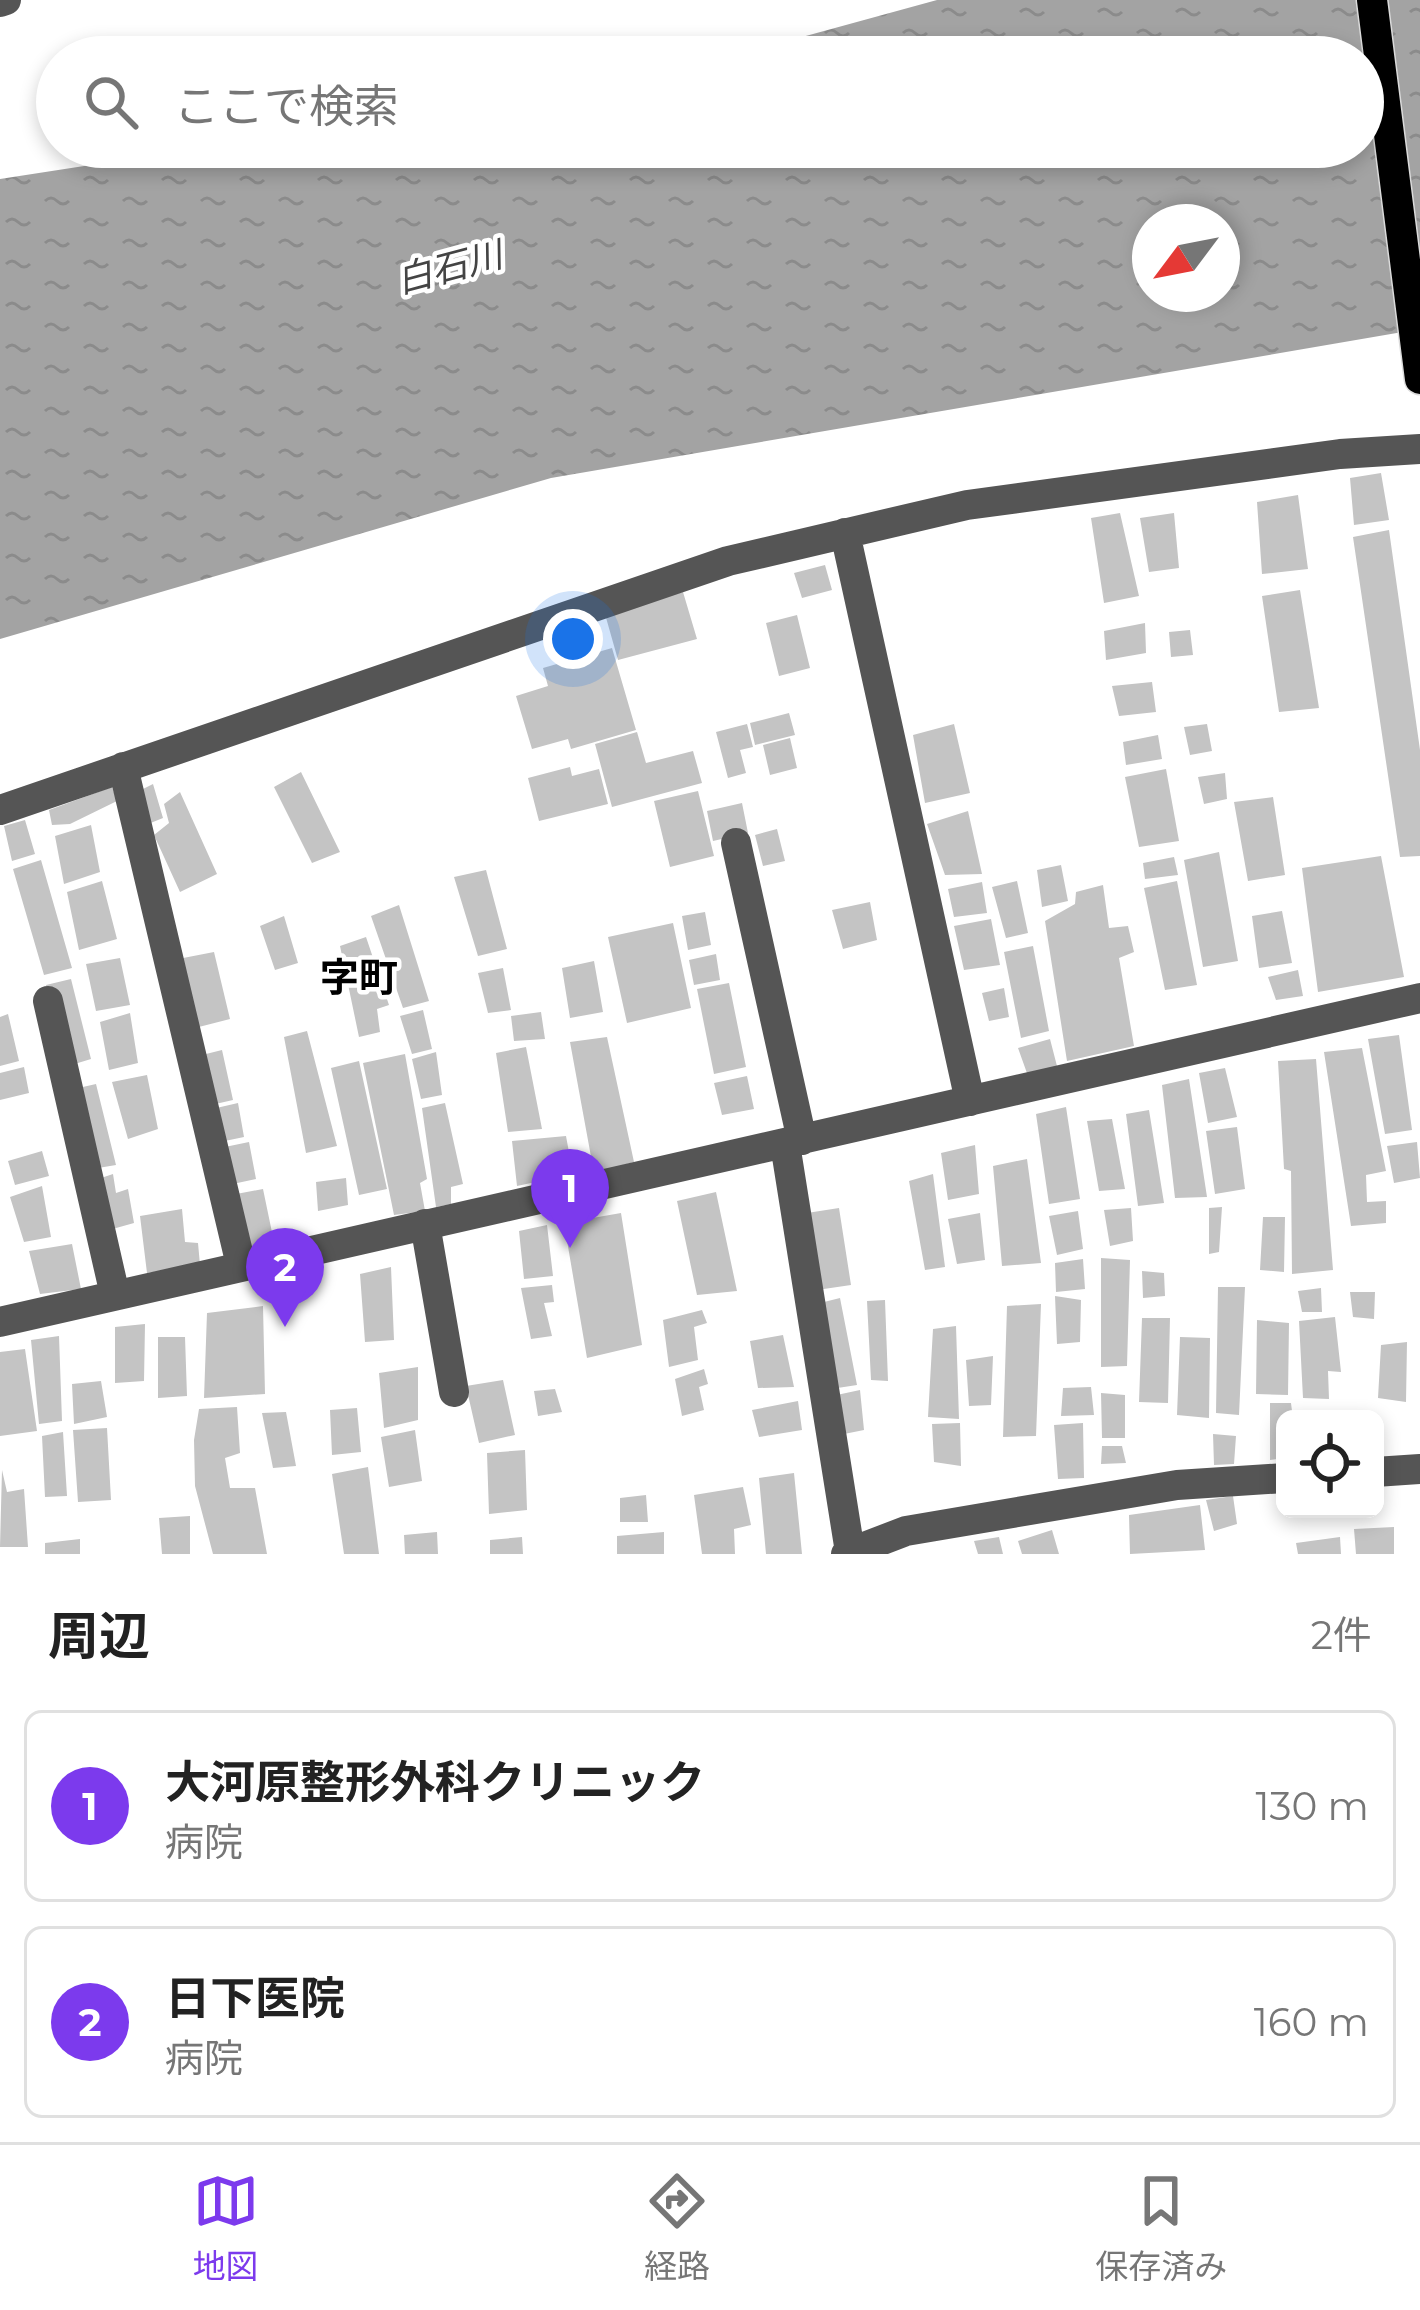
<!DOCTYPE html>
<html lang="ja">
<meta charset="utf-8">
<style>
:root{--surface:#fff;--page:#f2f2f2;--text:#222;--muted:#767676;--line:#e0e0e0;--accent:#7c3aed}
body{margin:0;font-family:Montserrat,"Noto Sans JP",sans-serif;background:var(--page);color:var(--text)}
.controls{position:absolute;right:36px;bottom:36px;display:grid;overflow:hidden;border-radius:18px;box-shadow:0 6px 18px #0003}
.controls button{width:108px;height:108px;display:grid;place-items:center;padding:0;border:0;border-bottom:3px solid var(--line);background:var(--surface);color:var(--text);font:60px sans-serif}
.compass{position:absolute;left:1132px;top:204px;width:108px;height:108px;border-radius:50%;background:var(--surface);box-shadow:0 6px 18px #0003;rotate:238deg}
.you{position:absolute;left:573px;top:639px;width:42px;height:42px;margin:-30px;border:9px solid #fff;border-radius:50%;background:#1a73e8;box-shadow:0 0 0 18px #1a73e833}
.badge{display:grid;place-items:center;width:78px;height:78px;border-radius:50%;background:var(--accent);color:#fff;font-size:39px;font-weight:700}
.pin{position:absolute;translate:-50% -99px;filter:drop-shadow(0 3px 6px #0008)}
.pin::after{content:'';position:absolute;top:63px;width:42px;height:36px;background:inherit;clip-path:polygon(0 0,100% 0,50% 100%)}
.list{margin:0;padding:0;list-style:none}
h2{display:flex;justify-content:space-between;align-items:center;height:156px;margin:0;padding:0 48px;font-size:51px}
h2 small{font-size:39px;font-weight:400;color:var(--muted)}
.list li{display:grid;grid-template-columns:78px 1fr auto;gap:36px;align-items:center;box-sizing:border-box;height:192px;margin:0 24px 24px;padding:0 24px;border:3px solid var(--line);border-radius:18px}
.list b{display:block;font-size:45px;white-space:nowrap}
.list p{margin:0;font-size:39px;white-space:nowrap;color:var(--muted)}
.list em{font-size:39px;font-style:normal;color:var(--muted)}
.icon{flex:none;width:66px;height:66px;fill:none;stroke:currentColor;stroke-width:2;stroke-linecap:round;stroke-linejoin:round}
.map{position:relative;flex:none;width:1420px;height:1554px;overflow:hidden}
.search{position:absolute;background:var(--surface);box-shadow:0 6px 18px #0003;left:36px;right:36px;top:36px;height:132px;display:flex;align-items:center;gap:30px;box-sizing:border-box;padding:0 42px;border-radius:66px;color:var(--muted);font-size:45px}
.sheet{height:588px;background:var(--surface)}
nav{display:flex;justify-content:space-around;align-items:center;box-sizing:border-box;height:168px;border-top:3px solid var(--line);background:var(--surface);font-size:33px;color:var(--muted)}
nav a{display:grid;justify-items:center;gap:6px}
nav .on{color:var(--accent)}
.map>svg:first-child{display:block}
</style>
<div class="map">
<svg width="1420" height="1554" viewBox="0 0 1420 1554">
<defs>
<pattern id="water-ripples" width="26" height="14" patternUnits="userSpaceOnUse" patternTransform="scale(3)"><rect width="26" height="14" fill="#a3a3a3"/><path d="M2 4q2-2 4 0t4 0M15 11q2-2 4 0t4 0" fill="none" stroke="#8b8b8b"/></pattern>
</defs>
<rect width="100%" height="100%" fill="#fff"/>
<path fill="url(#water-ripples)" fill-rule="evenodd" d="M 937,0 L 1420,0 L 1420,329 L 551,478 L 0,639 L 0,179 L 207,147 L 1363,147 L 1363,57 L 729,57 ZM 1150,222 L 1222,222 L 1222,294 L 1150,294 Z"/>
<path fill="#c4c4c4" d="M 1381,473 L 1389,520 L 1354,525 L 1350,478 Z
M 1298,495 L 1308,569 L 1262,574 L 1257,502 Z
M 1120,513 L 1139,596 L 1104,603 L 1091,518 Z
M 1174,513 L 1179,568 L 1149,572 L 1140,518 Z
M 1389,530 L 1420,750 L 1420,856 L 1400,857 L 1353,537 Z
M 825,565 L 832,590 L 802,598 L 794,573 Z
M 1300,590 L 1319,708 L 1279,712 L 1262,596 Z
M 683,592 L 697,639 L 618,660 L 605,614 Z
M 797,615 L 810,668 L 779,676 L 766,623 Z
M 1145,623 L 1146,653 L 1106,660 L 1104,631 Z
M 1190,630 L 1193,655 L 1171,657 L 1169,632 Z
M 612,648 L 636,730 L 571,749 L 568,739 L 532,749 L 516,696 L 548,686 L 543,668 Z
M 1152,682 L 1156,712 L 1119,716 L 1112,686 Z
M 789,713 L 795,735 L 755,745 L 750,723 Z
M 747,724 L 753,747 L 740,750 L 746,773 L 728,778 L 716,732 Z
M 954,724 L 970,793 L 925,803 L 913,735 Z
M 1207,724 L 1212,751 L 1190,755 L 1184,727 Z
M 637,732 L 646,763 L 693,751 L 702,783 L 612,807 L 595,744 Z
M 1158,735 L 1162,759 L 1126,765 L 1123,742 Z
M 790,738 L 797,768 L 770,775 L 763,745 Z
M 570,767 L 572,776 L 599,769 L 608,804 L 539,821 L 528,778 Z
M 1166,769 L 1179,841 L 1139,847 L 1125,777 Z
M 301,772 L 340,852 L 312,863 L 274,787 Z
M 1225,773 L 1227,799 L 1204,804 L 1198,777 Z
M 153,784 L 163,818 L 148,824 L 137,792 Z
M 112,787 L 117,801 L 70,824 L 52,825 L 49,810 Z
M 698,791 L 714,856 L 670,867 L 654,801 Z
M 180,792 L 217,874 L 180,892 L 154,835 L 169,823 L 164,804 Z
M 1273,797 L 1285,875 L 1248,881 L 1234,802 Z
M 742,803 L 748,833 L 713,841 L 707,811 Z
M 968,811 L 982,874 L 945,875 L 927,824 Z
M 25,820 L 35,854 L 12,861 L 4,826 Z
M 91,825 L 100,872 L 64,884 L 55,836 Z
M 777,829 L 785,861 L 763,866 L 755,835 Z
M 1219,852 L 1238,961 L 1203,967 L 1184,860 Z
M 1381,856 L 1404,977 L 1318,992 L 1302,868 Z
M 1174,857 L 1178,875 L 1145,879 L 1143,863 Z
M 41,860 L 72,968 L 44,975 L 13,869 Z
M 1061,865 L 1068,901 L 1042,907 L 1037,870 Z
M 486,870 L 507,949 L 478,956 L 454,877 Z
M 102,881 L 117,939 L 79,950 L 67,892 Z
M 1017,881 L 1028,933 L 1006,938 L 992,887 Z
M 1177,881 L 1197,985 L 1165,990 L 1144,888 Z
M 982,882 L 987,913 L 954,917 L 948,889 Z
M 1103,885 L 1109,928 L 1128,926 L 1134,952 L 1119,958 L 1134,1046 L 1067,1061 L 1045,921 L 1075,904 L 1076,892 Z
M 870,902 L 877,940 L 843,949 L 832,910 Z
M 399,905 L 429,1001 L 403,1008 L 371,916 Z
M 1282,911 L 1292,963 L 1259,968 L 1252,916 Z
M 705,912 L 711,945 L 688,950 L 682,916 Z
M 284,916 L 298,963 L 275,970 L 260,926 Z
M 991,919 L 1000,965 L 964,970 L 954,926 Z
M 673,923 L 691,1008 L 627,1023 L 608,937 Z
M 366,937 L 389,1005 L 377,1009 L 380,1032 L 359,1037 L 340,946 Z
M 1033,946 L 1049,1031 L 1021,1038 L 1004,952 Z
M 214,952 L 230,1019 L 191,1029 L 178,959 Z
M 716,954 L 720,980 L 694,985 L 689,960 Z
M 120,958 L 130,1005 L 96,1011 L 86,964 Z
M 594,961 L 603,1012 L 570,1018 L 562,968 Z
M 503,968 L 511,1010 L 488,1013 L 478,973 Z
M 1298,970 L 1303,996 L 1276,1000 L 1268,977 Z
M 71,979 L 91,1059 L 68,1066 L 46,985 Z
M 729,983 L 746,1067 L 714,1074 L 697,989 Z
M 1004,988 L 1009,1017 L 989,1021 L 982,993 Z
M 423,1010 L 432,1049 L 412,1054 L 400,1016 Z
M 541,1012 L 545,1039 L 514,1041 L 511,1016 Z
M 130,1013 L 138,1063 L 109,1070 L 100,1022 Z
M 8,1014 L 19,1061 L 0,1066 L 0,1017 Z
M 307,1031 L 337,1146 L 306,1153 L 284,1037 Z
M 1399,1035 L 1412,1130 L 1385,1134 L 1368,1039 Z
M 607,1037 L 634,1162 L 594,1173 L 570,1042 Z
M 1050,1039 L 1058,1070 L 1028,1076 L 1018,1048 Z
M 526,1047 L 542,1129 L 508,1132 L 496,1053 Z
M 1362,1048 L 1386,1171 L 1366,1175 L 1367,1202 L 1386,1201 L 1386,1223 L 1351,1226 L 1324,1052 Z
M 222,1050 L 233,1100 L 211,1105 L 198,1056 Z
M 436,1052 L 442,1095 L 421,1099 L 412,1059 Z
M 405,1054 L 427,1179 L 420,1183 L 425,1211 L 394,1215 L 363,1063 Z
M 1316,1059 L 1333,1270 L 1292,1274 L 1291,1171 L 1284,1169 L 1278,1061 Z
M 359,1061 L 387,1189 L 359,1195 L 331,1068 Z
M 24,1067 L 29,1093 L 0,1100 L 0,1073 Z
M 1225,1068 L 1237,1117 L 1208,1123 L 1199,1073 Z
M 147,1075 L 158,1129 L 128,1139 L 112,1082 Z
M 747,1076 L 754,1109 L 722,1115 L 714,1083 Z
M 1189,1079 L 1207,1197 L 1175,1198 L 1162,1085 Z
M 96,1084 L 116,1165 L 92,1169 L 74,1089 Z
M 238,1103 L 244,1137 L 220,1142 L 212,1109 Z
M 445,1103 L 463,1184 L 451,1187 L 451,1204 L 436,1207 L 422,1108 Z
M 1066,1107 L 1080,1199 L 1049,1204 L 1036,1114 Z
M 1149,1110 L 1164,1203 L 1138,1206 L 1126,1114 Z
M 1112,1119 L 1125,1189 L 1099,1191 L 1087,1121 Z
M 1237,1127 L 1245,1189 L 1215,1194 L 1206,1131 Z
M 566,1136 L 573,1174 L 517,1186 L 512,1141 Z
M 249,1142 L 256,1179 L 228,1185 L 220,1148 Z
M 1417,1142 L 1420,1178 L 1394,1183 L 1387,1146 Z
M 975,1145 L 979,1194 L 948,1200 L 941,1153 Z
M 42,1151 L 49,1176 L 15,1185 L 8,1161 Z
M 1027,1159 L 1041,1263 L 1002,1266 L 993,1166 Z
M 113,1174 L 116,1193 L 128,1189 L 134,1223 L 109,1230 L 95,1180 Z
M 933,1174 L 945,1267 L 925,1270 L 909,1181 Z
M 346,1178 L 348,1205 L 318,1211 L 316,1182 Z
M 42,1186 L 51,1237 L 24,1242 L 10,1197 Z
M 263,1189 L 274,1242 L 247,1251 L 231,1195 Z
M 716,1192 L 737,1291 L 697,1295 L 677,1201 Z
M 1222,1207 L 1219,1252 L 1209,1254 L 1209,1208 Z
M 839,1208 L 851,1285 L 817,1290 L 807,1213 Z
M 1131,1208 L 1133,1241 L 1110,1246 L 1104,1210 Z
M 182,1209 L 185,1242 L 198,1243 L 200,1265 L 147,1273 L 140,1216 Z
M 1078,1211 L 1083,1249 L 1057,1255 L 1049,1216 Z
M 621,1213 L 642,1345 L 587,1358 L 564,1223 Z
M 980,1213 L 985,1260 L 957,1264 L 948,1219 Z
M 1263,1217 L 1285,1217 L 1284,1272 L 1260,1270 Z
M 547,1225 L 553,1276 L 524,1279 L 519,1231 Z
M 72,1244 L 81,1289 L 40,1294 L 29,1251 Z
M 1101,1258 L 1130,1260 L 1127,1366 L 1101,1367 Z
M 1083,1259 L 1085,1289 L 1056,1292 L 1055,1263 Z
M 391,1267 L 394,1340 L 365,1342 L 360,1274 Z
M 1142,1271 L 1164,1273 L 1165,1296 L 1143,1298 Z
M 552,1285 L 554,1302 L 544,1303 L 552,1336 L 531,1339 L 521,1288 Z
M 1218,1287 L 1245,1287 L 1239,1415 L 1216,1413 Z
M 1321,1288 L 1322,1312 L 1302,1312 L 1298,1291 Z
M 1350,1292 L 1375,1292 L 1374,1319 L 1353,1317 Z
M 1055,1296 L 1081,1300 L 1080,1342 L 1057,1344 Z
M 840,1298 L 857,1385 L 831,1389 L 816,1304 Z
M 885,1300 L 888,1381 L 871,1380 L 867,1301 Z
M 1041,1304 L 1036,1436 L 1003,1437 L 1007,1306 Z
M 263,1306 L 265,1394 L 204,1398 L 207,1313 Z
M 702,1310 L 707,1323 L 694,1327 L 698,1360 L 669,1367 L 663,1320 Z
M 1335,1317 L 1341,1372 L 1328,1371 L 1329,1399 L 1303,1398 L 1299,1321 Z
M 1142,1318 L 1170,1318 L 1168,1403 L 1139,1402 Z
M 1257,1320 L 1289,1323 L 1288,1395 L 1256,1394 Z
M 145,1324 L 144,1381 L 115,1383 L 115,1327 Z
M 956,1326 L 959,1419 L 928,1417 L 933,1329 Z
M 783,1335 L 794,1387 L 758,1388 L 750,1341 Z
M 59,1336 L 62,1421 L 39,1424 L 31,1340 Z
M 158,1337 L 185,1337 L 187,1396 L 158,1398 Z
M 1180,1337 L 1210,1338 L 1209,1418 L 1177,1415 Z
M 1407,1342 L 1406,1402 L 1378,1398 L 1381,1345 Z
M 25,1349 L 37,1431 L 0,1436 L 0,1352 Z
M 993,1356 L 991,1405 L 969,1406 L 966,1360 Z
M 418,1367 L 418,1420 L 384,1428 L 379,1373 Z
M 704,1369 L 708,1384 L 699,1387 L 704,1410 L 682,1416 L 675,1379 Z
M 503,1380 L 515,1435 L 479,1443 L 466,1386 Z
M 101,1381 L 107,1417 L 74,1424 L 72,1384 Z
M 1091,1387 L 1094,1415 L 1061,1416 L 1063,1388 Z
M 555,1389 L 562,1412 L 538,1416 L 534,1391 Z
M 860,1390 L 864,1430 L 839,1435 L 832,1396 Z
M 1101,1393 L 1125,1395 L 1125,1438 L 1102,1438 Z
M 798,1401 L 802,1430 L 759,1437 L 752,1410 Z
M 1270,1403 L 1291,1403 L 1293,1419 L 1285,1419 L 1285,1458 L 1270,1460 Z
M 237,1407 L 240,1453 L 225,1458 L 230,1488 L 255,1488 L 267,1554 L 213,1554 L 195,1486 L 194,1440 L 199,1409 Z
M 357,1408 L 361,1452 L 332,1455 L 330,1410 Z
M 286,1412 L 296,1466 L 273,1468 L 262,1413 Z
M 960,1423 L 961,1466 L 934,1462 L 932,1424 Z
M 1083,1423 L 1084,1478 L 1058,1479 L 1054,1425 Z
M 107,1428 L 111,1500 L 78,1502 L 73,1430 Z
M 415,1430 L 422,1481 L 389,1487 L 381,1437 Z
M 63,1432 L 67,1496 L 45,1497 L 42,1436 Z
M 1213,1434 L 1236,1436 L 1234,1464 L 1214,1465 Z
M 1102,1446 L 1122,1446 L 1126,1463 L 1101,1464 Z
M 525,1450 L 527,1510 L 489,1514 L 487,1453 Z
M 368,1467 L 379,1554 L 344,1554 L 332,1474 Z
M 2,1470 L 7,1492 L 24,1489 L 28,1547 L 0,1547 Z
M 794,1473 L 802,1554 L 766,1554 L 759,1478 Z
M 743,1487 L 751,1525 L 734,1529 L 735,1554 L 702,1554 L 694,1495 Z
M 646,1495 L 648,1522 L 620,1522 L 620,1498 Z
M 1233,1496 L 1237,1524 L 1214,1531 L 1206,1500 Z
M 1200,1505 L 1205,1550 L 1130,1554 L 1129,1515 Z
M 190,1516 L 190,1554 L 162,1554 L 159,1518 Z
M 1394,1527 L 1394,1554 L 1356,1554 L 1354,1529 Z
M 1052,1530 L 1059,1554 L 1022,1554 L 1018,1541 Z
M 437,1532 L 438,1554 L 405,1554 L 404,1535 Z
M 664,1532 L 664,1554 L 617,1554 L 617,1536 Z
M 522,1537 L 523,1554 L 490,1554 L 490,1540 Z
M 999,1537 L 1003,1554 L 978,1554 L 974,1541 Z
M 1340,1537 L 1341,1554 L 1298,1554 L 1296,1543 Z
M 80,1539 L 80,1554 L 45,1554 L 45,1543 Z"/>
<g fill="none" stroke-linecap="round" stroke-linejoin="round">
<defs>
<path id="major" d="M 1372,0 L 1420,379"/>
</defs>
<use href="#major" stroke="#dbdbdb" stroke-width="33"/>
<path stroke="#555" stroke-width="30" d="M 0,2 L 6,0
M 845,533 L 970,1101
M 123,767 L 241,1265
M 0,810 L 728,561 L 967,505 L 1340,454 L 1420,449
M 736,843 L 802,1140
M 48,1001 L 115,1295
M 785,1144 L 850,1552
M 425,1224 L 454,1392
M 0,1322 L 1420,998
M 1375,1472 L 1420,1469
M 846,1554 L 906,1531 L 1177,1485 L 1285,1478"/>
<use href="#major" stroke="#000" stroke-width="30"/>
</g>
<g text-anchor="middle" stroke-width="9" stroke-linejoin="round" paint-order="stroke">
<g font-size="36" font-style="italic" fill="#444" stroke="#fff">
<text transform="translate(449 267) rotate(-15)" y="13">白石川</text>
</g>
<g font-size="39" font-weight="bold" fill="#000" stroke="#fff">
<text x="359" y="991">字町</text>
</g>
</g>
</svg>
<div class="controls">
<button><svg class="icon" aria-label="locate" viewBox="0 0 24 24"><circle cx="12" cy="12" r="6"/><path d="M12 2v4M12 18v4M2 12h4M18 12h4"/></svg></button>
</div>
<svg class="compass" viewBox="-18 -18 36 36"><path d="M0-13l5 13h-10z" fill="#e53935"/><path d="M0 13l5-13h-10z" fill="#767676"/></svg>
<div class="you"></div>
<div class="pin badge" style="left:570px;top:1248px">1</div>
<div class="pin badge" style="left:285px;top:1327px">2</div>
<div class="search"><svg class="icon" aria-label="search" viewBox="0 0 24 24"><circle cx="10" cy="10" r="6"/><path d="M15 15l6 6"/></svg>ここで検索</div>
</div>
<section class="sheet">
<h2>周辺<small>2件</small></h2>
<ul class="list">
<li><span class="badge">1</span><div><b>大河原整形外科クリニック</b><p>病院</p></div><em>130 m</em></li>
<li><span class="badge">2</span><div><b>日下医院</b><p>病院</p></div><em>160 m</em></li>
</ul>
</section>
<nav>
<a class="on"><svg class="icon" aria-label="map" viewBox="0 0 24 24"><path d="M3 6l6-2 6 2 6-2v14l-6 2-6-2-6 2zM9 4v14M15 6v14"/></svg>地図</a>
<a><svg class="icon" aria-label="directions" viewBox="0 0 24 24"><path d="M12 3l9 9-9 9-9-9zM9 14v-3h6M13 9l2 2-2 2"/></svg>経路</a>
<a><svg class="icon" aria-label="saved" viewBox="0 0 24 24"><path d="M7 4h10v16l-5-4-5 4z"/></svg>保存済み</a>
</nav>
